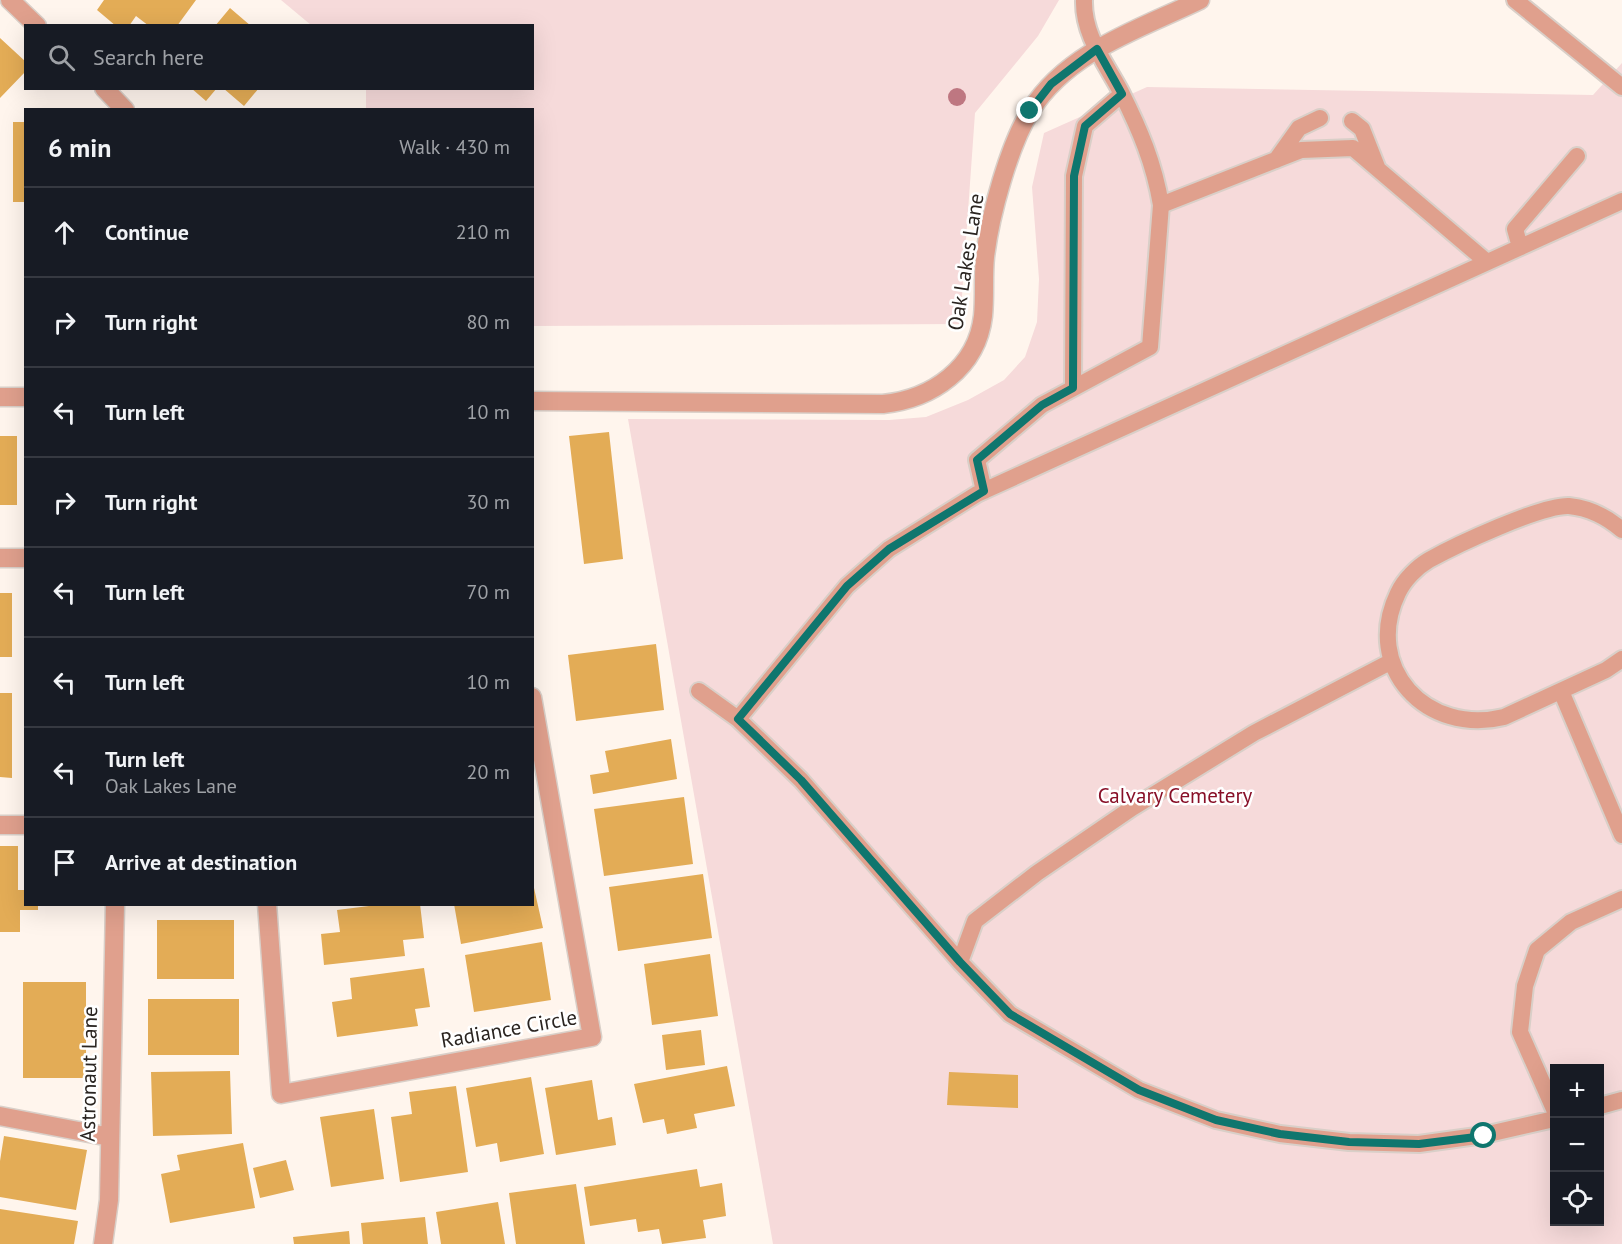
<!DOCTYPE html>
<meta charset="utf-8">
<style>
:root{--surface:#171b24;--page:#20242c;--text:#f1f3f6;--muted:#9ea1a6;--line:#363941}
body{margin:0;font-family:"PT Sans",sans-serif;background:var(--page);color:var(--text)}
.controls{position:absolute;right:18px;bottom:18px;display:grid;overflow:hidden;border-radius:0px;box-shadow:0 6px 24px #0002}
.controls button{width:54px;height:54px;display:grid;place-items:center;padding:0;border:0;border-bottom:2px solid var(--line);background:var(--surface);color:var(--text);font:30px sans-serif}
.stop{position:absolute;width:18px;height:18px;margin:-14px;border:4px solid #0f766e;border-radius:50%;background:#fff}
.stop.end{background:#0f766e;border-color:#fff;box-shadow:0 2px 6px #0008}
.list{margin:0;padding:0;list-style:none}
h2{display:flex;justify-content:space-between;align-items:center;height:78px;margin:0;padding:0 24px;font-size:26px}
h2 small{font-size:20px;font-weight:400;color:var(--muted)}
.list li{display:grid;grid-template-columns:39px 1fr auto;gap:18px;align-items:center;box-sizing:border-box;height:90px;padding:0 24px;border-top:2px solid var(--line)}
.list b{display:block;font-size:22px;white-space:nowrap}
.list p{margin:0;font-size:20px;white-space:nowrap;color:var(--muted)}
.list em{font-size:20px;font-style:normal;color:var(--muted)}
.icon{flex:none;width:33px;height:33px;fill:none;stroke:currentColor;stroke-width:2;stroke-linecap:round;stroke-linejoin:round}
.map{position:relative;flex:none;width:1622px;height:1244px;overflow:hidden}
.search{position:absolute;background:var(--surface);box-shadow:0 6px 24px #0002;left:24px;top:24px;width:510px;height:66px;display:flex;align-items:center;gap:15px;box-sizing:border-box;padding:0 21px;border-radius:0px;color:var(--muted);font-size:22px}
.panel{position:absolute;background:var(--surface);box-shadow:0 6px 24px #0002;left:24px;top:108px;width:510px;height:798px;border-radius:0px}
.map>svg:first-child{display:block}
</style>
<div class="map">
<svg width="1622" height="1244" viewBox="0 0 1622 1244">
<rect width="100%" height="100%" fill="#fff5ed"/>
<path fill="#f6dada" fill-rule="evenodd" d="M 281,0 L 1059,0 L 1038,36 L 975,113 L 960,324 L 533,326 L 532,110 L 366,109 L 366,89 L 532,88 L 532,26 L 311,25 Z
M 1622,63 L 1622,1244 L 773,1244 L 628,419 L 889,420 L 926,417 L 968,400 L 1004,380 L 1025,357 L 1037,322 L 1039,279 L 1032,187 L 1044,133 L 1147,87 L 1593,95 ZM 1554,1068 L 1600,1068 L 1600,1222 L 1554,1222 Z"/>
<path fill="#e3ac56" d="M 104,0 L 196,0 L 177,26 L 149,26 L 136,16 L 129,26 L 116,26 L 97,10 Z
M 230,8 L 251,26 L 215,26 Z
M 0,38 L 26,62 L 26,71 L 0,98 Z
M 191,88 L 217,88 L 206,101 Z
M 223,88 L 259,88 L 244,106 Z
M 13,122 L 26,122 L 26,202 L 13,202 Z
M 609,432 L 623,559 L 584,564 L 569,436 Z
M 0,436 L 17,436 L 17,505 L 0,505 Z
M 0,593 L 12,593 L 12,657 L 0,657 Z
M 656,644 L 664,710 L 576,721 L 568,655 Z
M 0,693 L 12,693 L 12,778 L 0,777 Z
M 671,739 L 677,779 L 593,794 L 590,775 L 609,772 L 605,751 Z
M 684,797 L 693,864 L 604,876 L 594,809 Z
M 0,846 L 18,846 L 18,890 L 26,890 L 26,904 L 38,904 L 38,910 L 20,910 L 20,932 L 0,932 Z
M 703,874 L 712,938 L 618,951 L 609,887 Z
M 532,879 L 543,928 L 461,944 L 454,904 L 532,904 Z
M 385,904 L 420,904 L 424,938 L 403,940 L 405,956 L 324,965 L 321,934 L 340,932 L 337,910 Z
M 157,920 L 234,920 L 234,979 L 157,979 Z
M 542,942 L 551,1000 L 474,1012 L 465,955 Z
M 710,954 L 718,1016 L 652,1025 L 644,964 Z
M 424,968 L 430,1007 L 415,1009 L 418,1026 L 337,1037 L 332,1002 L 352,999 L 350,978 Z
M 23,982 L 86,982 L 86,1078 L 23,1078 Z
M 148,999 L 239,999 L 239,1055 L 148,1055 Z
M 701,1030 L 705,1065 L 666,1070 L 662,1035 Z
M 727,1066 L 735,1106 L 694,1114 L 697,1128 L 667,1134 L 664,1119 L 643,1123 L 634,1084 Z
M 230,1071 L 232,1134 L 153,1136 L 151,1072 Z
M 949,1072 L 1018,1075 L 1018,1108 L 947,1105 Z
M 531,1077 L 544,1154 L 500,1162 L 497,1143 L 476,1147 L 466,1088 Z
M 592,1080 L 598,1120 L 612,1117 L 616,1145 L 556,1155 L 545,1088 Z
M 456,1086 L 468,1172 L 400,1182 L 391,1117 L 412,1114 L 409,1092 Z
M 374,1109 L 384,1179 L 331,1187 L 320,1117 Z
M 4,1136 L 87,1150 L 76,1210 L 0,1197 L 0,1161 Z
M 243,1143 L 255,1208 L 170,1223 L 161,1174 L 180,1170 L 177,1155 Z
M 286,1160 L 294,1190 L 260,1198 L 253,1168 Z
M 697,1169 L 700,1187 L 722,1183 L 726,1216 L 703,1220 L 706,1238 L 662,1244 L 659,1229 L 638,1232 L 636,1219 L 590,1226 L 584,1187 Z
M 576,1184 L 585,1244 L 516,1244 L 509,1193 Z
M 498,1202 L 505,1244 L 441,1244 L 436,1212 Z
M 0,1209 L 78,1221 L 74,1244 L 0,1244 Z
M 425,1217 L 428,1244 L 363,1244 L 361,1223 Z
M 349,1231 L 350,1244 L 294,1244 L 293,1237 Z"/>
<g fill="none" stroke-linecap="round" stroke-linejoin="round">
<defs>
<path id="service" d="M 1084,0 C 1083,35 1105,62 1121,92 C 1140,130 1154,163 1161,205
M 1515,0 L 1622,87
M 1352,121 L 1362,129 L 1377,167
M 1276,160 L 1299,128 L 1320,118
M 1520,247 L 1515,229 L 1577,156
M 1073,388 L 1074,176 L 1085,126 L 1122,94
M 984,491 L 977,460 L 1042,405 L 1150,347 L 1161,205 L 1301,150 L 1353,148 L 1487,262
M 1622,530 C 1607,517 1589,508 1569,506 C 1541,505 1456,545 1429,560 C 1417,567 1404,580 1398,593 C 1362,668 1427,736 1504,717 L 1606,670 L 1622,659
M 699,691 L 738,719 L 801,780 L 960,962 L 1010,1014 L 1139,1090 L 1216,1120 L 1280,1134 L 1349,1142 L 1419,1144 L 1484,1135 L 1554,1119
M 1561,691 L 1622,835
M 738,719 L 847,586 L 889,549 L 977,494 L 1622,201
M 960,962 L 975,921 L 1037,873 L 1132,808 L 1254,733 L 1392,661
M 1600,1106 L 1622,1100
M 1554,1109 L 1520,1032 L 1525,986 L 1537,950 L 1571,922 L 1622,899"/>
<path id="minor" d="M 10,0 L 37,26
M 104,88 L 125,110
M 0,397 L 26,397
M 532,401 L 883,404 C 932,399 977,368 983,316 C 985,296 983,276 985,257 C 990,215 1009,145 1031,110 C 1068,51 1140,29 1200,0
M 0,558 L 26,558
M 0,825 L 26,825
M 267,904 L 281,1094 L 592,1037 L 532,697
M 0,1116 L 110,1137
M 103,1244 L 109,1200 L 115,904"/>
</defs>
<use href="#service" stroke="#d9cfc8" stroke-width="20"/>
<use href="#minor" stroke="#d9cfc8" stroke-width="21"/>
<use href="#service" stroke="#e0a08d" stroke-width="16"/>
<use href="#minor" stroke="#e0a08d" stroke-width="18"/>
</g>
<circle fill="#be7781" cx="957" cy="97" r="9"/>
<g fill="none" stroke-linecap="round" stroke-linejoin="round">
<path stroke="#0f766e" stroke-width="8" d="M 1030,111 L 1051,84 L 1097,49 L 1122,94 L 1085,126 L 1074,176 L 1073,388 L 1042,405 L 977,460 L 984,491 L 889,549 L 847,586 L 738,719 L 801,780 L 960,962 L 1010,1014 L 1139,1090 L 1216,1120 L 1280,1134 L 1349,1142 L 1419,1144 L 1484,1136"/>
</g>
<g text-anchor="middle" stroke-width="5" stroke-linejoin="round" paint-order="stroke">
<g font-size="21" fill="#2a2420" stroke="#fff">
<text transform="translate(966 262) rotate(-81)" y="7">Oak Lakes Lane</text>
<text transform="translate(509 1029) rotate(-10)" y="7">Radiance Circle</text>
<text transform="translate(89 1074) rotate(-89)" y="7">Astronaut Lane</text>
</g>
<g font-size="21" fill="#881028" stroke="#fff">
<text x="1175" y="803">Calvary Cemetery</text>
</g>
</g>
</svg>
<div class="controls">
<button>+</button>
<button>−</button>
<button><svg class="icon" aria-label="locate" viewBox="0 0 24 24"><circle cx="12" cy="12" r="6"/><path d="M12 2v4M12 18v4M2 12h4M18 12h4"/></svg></button>
</div>
<div class="stop" style="left:1484px;top:1136px"></div>
<div class="stop end" style="left:1030px;top:111px"></div>
<div class="search"><svg class="icon" aria-label="search" viewBox="0 0 24 24"><circle cx="10" cy="10" r="6"/><path d="M15 15l6 6"/></svg>Search here</div>
<section class="panel">
<h2>6 min<small>Walk · 430 m</small></h2>
<ul class="list">
<li><svg class="icon" aria-label="ahead" viewBox="0 0 24 24"><path d="M12 20V5M6 11l6-6 6 6"/></svg><div><b>Continue</b></div><em>210 m</em></li>
<li><svg class="icon" aria-label="right" viewBox="0 0 24 24"><path d="M7 20v-9h11M14 6l5 5-5 5"/></svg><div><b>Turn right</b></div><em>80 m</em></li>
<li><svg class="icon" aria-label="left" viewBox="0 0 24 24"><path d="M17 20v-9H6M10 6l-5 5 5 5"/></svg><div><b>Turn left</b></div><em>10 m</em></li>
<li><svg class="icon" aria-label="right" viewBox="0 0 24 24"><path d="M7 20v-9h11M14 6l5 5-5 5"/></svg><div><b>Turn right</b></div><em>30 m</em></li>
<li><svg class="icon" aria-label="left" viewBox="0 0 24 24"><path d="M17 20v-9H6M10 6l-5 5 5 5"/></svg><div><b>Turn left</b></div><em>70 m</em></li>
<li><svg class="icon" aria-label="left" viewBox="0 0 24 24"><path d="M17 20v-9H6M10 6l-5 5 5 5"/></svg><div><b>Turn left</b></div><em>10 m</em></li>
<li><svg class="icon" aria-label="left" viewBox="0 0 24 24"><path d="M17 20v-9H6M10 6l-5 5 5 5"/></svg><div><b>Turn left</b><p>Oak Lakes Lane</p></div><em>20 m</em></li>
<li><svg class="icon" aria-label="arrive" viewBox="0 0 24 24"><path d="M6 21V4h12l-3 4 3 4H6"/></svg><div><b>Arrive at destination</b></div></li>
</ul>
</section>
</div>
